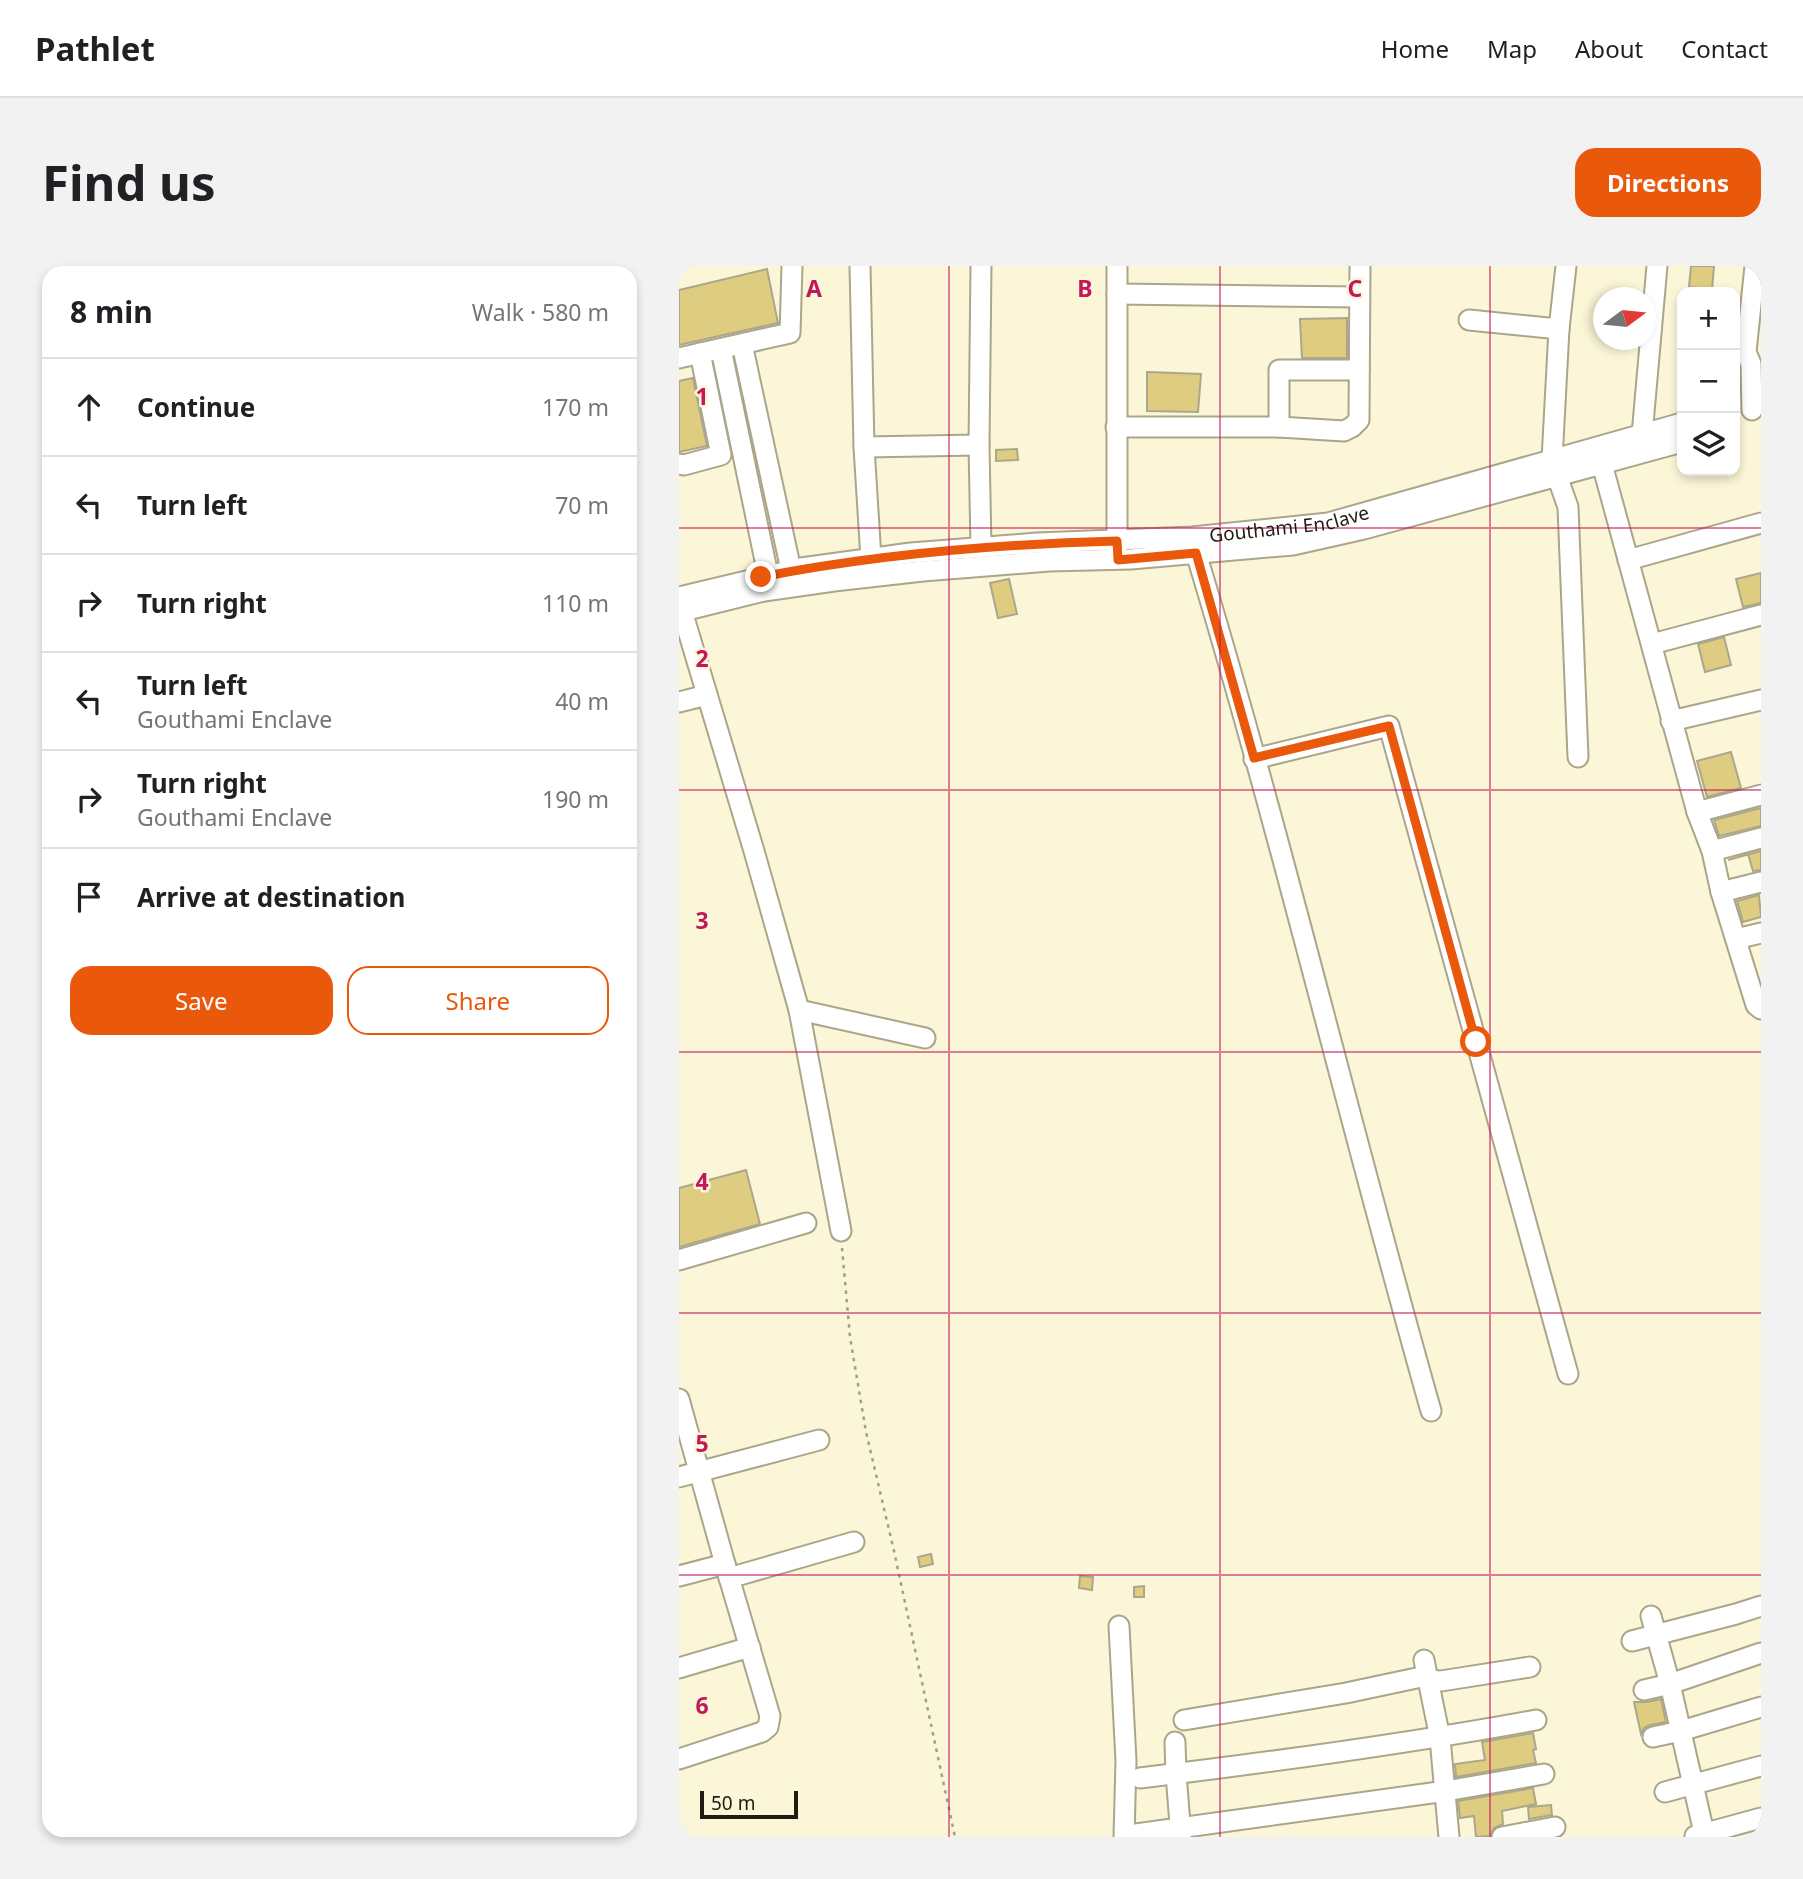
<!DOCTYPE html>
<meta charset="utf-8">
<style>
:root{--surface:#fff;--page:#f2f2f2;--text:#202124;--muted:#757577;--line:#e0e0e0;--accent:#ea580c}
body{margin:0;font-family:"Noto Sans",sans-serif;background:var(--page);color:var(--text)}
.controls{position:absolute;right:21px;top:21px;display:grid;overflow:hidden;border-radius:14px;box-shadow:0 4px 10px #0003}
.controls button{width:63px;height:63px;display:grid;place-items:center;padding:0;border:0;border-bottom:2px solid var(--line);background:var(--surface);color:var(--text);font:35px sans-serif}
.compass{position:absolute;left:914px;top:21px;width:63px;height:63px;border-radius:50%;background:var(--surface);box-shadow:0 4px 10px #0003;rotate:75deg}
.scale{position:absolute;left:21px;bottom:18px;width:98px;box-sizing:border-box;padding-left:7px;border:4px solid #1f1d12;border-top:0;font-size:19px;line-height:24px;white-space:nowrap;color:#1f1d12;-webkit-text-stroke:5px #fcf6d8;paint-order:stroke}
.stop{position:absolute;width:21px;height:21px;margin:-16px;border:5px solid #ea580c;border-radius:50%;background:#fff}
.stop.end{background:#ea580c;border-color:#fff;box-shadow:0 2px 7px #0008}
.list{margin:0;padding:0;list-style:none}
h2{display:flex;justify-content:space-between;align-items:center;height:91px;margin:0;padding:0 28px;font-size:30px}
h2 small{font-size:23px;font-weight:400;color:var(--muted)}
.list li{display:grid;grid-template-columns:46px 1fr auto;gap:21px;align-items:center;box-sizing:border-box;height:98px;padding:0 28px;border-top:2px solid var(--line)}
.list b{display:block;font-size:26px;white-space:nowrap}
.list p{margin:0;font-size:23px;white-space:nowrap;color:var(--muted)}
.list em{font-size:23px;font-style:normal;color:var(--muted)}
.actions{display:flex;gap:14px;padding:21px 28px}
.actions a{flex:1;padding:16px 0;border:2px solid var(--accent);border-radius:21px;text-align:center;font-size:24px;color:var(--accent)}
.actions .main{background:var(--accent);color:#fff}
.icon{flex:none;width:38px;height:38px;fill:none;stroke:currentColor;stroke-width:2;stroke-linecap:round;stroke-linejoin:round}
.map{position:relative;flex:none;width:1082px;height:1571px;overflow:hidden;border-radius:21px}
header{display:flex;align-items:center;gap:42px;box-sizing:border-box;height:98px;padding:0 35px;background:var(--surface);border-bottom:2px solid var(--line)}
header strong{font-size:33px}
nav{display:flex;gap:38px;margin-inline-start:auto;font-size:24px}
.intro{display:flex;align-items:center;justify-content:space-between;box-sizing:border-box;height:168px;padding:0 42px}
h1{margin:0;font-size:49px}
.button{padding:18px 32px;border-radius:21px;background:var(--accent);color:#fff;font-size:24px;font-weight:700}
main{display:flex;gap:42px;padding:0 42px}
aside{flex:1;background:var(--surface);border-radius:21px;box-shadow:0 4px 10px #0003}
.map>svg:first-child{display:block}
</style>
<header>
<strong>Pathlet</strong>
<nav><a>Home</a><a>Map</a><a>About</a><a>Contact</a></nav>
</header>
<div class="intro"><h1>Find us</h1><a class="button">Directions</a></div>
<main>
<aside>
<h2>8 min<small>Walk · 580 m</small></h2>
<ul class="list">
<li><svg class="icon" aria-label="ahead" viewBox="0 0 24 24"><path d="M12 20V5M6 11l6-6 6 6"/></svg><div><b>Continue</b></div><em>170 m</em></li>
<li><svg class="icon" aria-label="left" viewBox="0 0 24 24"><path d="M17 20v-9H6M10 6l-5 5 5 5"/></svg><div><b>Turn left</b></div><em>70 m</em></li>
<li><svg class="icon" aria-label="right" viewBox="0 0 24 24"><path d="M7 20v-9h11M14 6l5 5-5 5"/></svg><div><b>Turn right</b></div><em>110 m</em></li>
<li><svg class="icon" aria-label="left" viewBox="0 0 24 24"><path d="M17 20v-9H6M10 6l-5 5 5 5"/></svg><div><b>Turn left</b><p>Gouthami Enclave</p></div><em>40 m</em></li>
<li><svg class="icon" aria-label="right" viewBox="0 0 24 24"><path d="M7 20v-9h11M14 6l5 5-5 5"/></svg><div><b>Turn right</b><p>Gouthami Enclave</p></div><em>190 m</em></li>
<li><svg class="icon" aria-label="arrive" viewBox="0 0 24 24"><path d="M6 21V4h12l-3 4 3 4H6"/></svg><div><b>Arrive at destination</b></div></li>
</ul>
<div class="actions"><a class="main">Save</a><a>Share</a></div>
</aside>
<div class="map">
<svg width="1082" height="1571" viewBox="0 0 1082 1571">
<rect width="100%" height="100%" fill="#fcf6d8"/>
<path fill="#decd81" stroke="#aca68b" stroke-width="2" d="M 1012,0 L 1035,0 L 1033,24 L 1010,21 Z
M 88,3 L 99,57 L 0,79 L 0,24 Z
M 668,52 L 668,92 L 623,92 L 621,53 Z
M 468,106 L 522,108 L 519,146 L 468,145 Z
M 14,112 L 28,180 L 0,186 L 0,115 Z
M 338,183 L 339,194 L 317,195 L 317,184 Z
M 1082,307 L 1082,337 L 1064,341 L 1057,313 Z
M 330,313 L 338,348 L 319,352 L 311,317 Z
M 1045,371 L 1052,399 L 1026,406 L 1019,378 Z
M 1052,486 L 1062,522 L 1028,531 L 1018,495 Z
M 1082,542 L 1082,560 L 1040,570 L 1035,554 Z
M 1082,585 L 1082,604 L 1074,605 L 1069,588 L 1049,594 Z
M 1080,629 L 1082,651 L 1064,656 L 1058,635 Z
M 67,904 L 81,958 L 0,981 L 0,922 Z
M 252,1288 L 254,1298 L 241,1301 L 239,1291 Z
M 401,1310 L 414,1311 L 413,1324 L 400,1322 Z
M 465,1320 L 465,1331 L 455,1331 L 455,1321 Z
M 982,1433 L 987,1456 L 971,1459 L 965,1462 L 962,1468 L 955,1436 L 968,1436 Z
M 854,1467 L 857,1483 L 854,1484 L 857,1497 L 777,1511 L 776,1498 L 806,1494 L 803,1476 Z
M 854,1522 L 857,1538 L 823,1545 L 824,1558 L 815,1562 L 811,1570 L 797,1571 L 795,1550 L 781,1552 L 779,1535 Z
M 872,1539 L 873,1549 L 850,1553 L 849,1541 Z"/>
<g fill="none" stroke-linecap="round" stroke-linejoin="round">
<defs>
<g id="minor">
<path d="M 181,0 L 185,181 L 192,293"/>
<path d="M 302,0 L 300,179 L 302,281"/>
<path d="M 438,0 L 438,286"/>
<path d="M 438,28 L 680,31"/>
<path d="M 790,54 L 880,63"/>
<path d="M 63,78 L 112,304"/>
<path d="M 42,83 L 89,309"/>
<path d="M 0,92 L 111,67 L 113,0"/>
<path d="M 1073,144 L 1072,98 L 1067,86 L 1076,0"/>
<path d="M 437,161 L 600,161 L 665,165 L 673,161 L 680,154 L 681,0"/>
<path d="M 600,161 L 600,104 L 680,104"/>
<path d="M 963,169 L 978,0"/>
<path d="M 185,181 L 300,179"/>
<path d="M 873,194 L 880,63 L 887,0"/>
<path d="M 0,198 L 5,199 L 42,189 L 21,87"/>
<path d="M 923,198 L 1018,546 L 1033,585 L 1042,626 L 1077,739 L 1082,743"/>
<path d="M 878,210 L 889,241 L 899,491"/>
<path d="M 517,287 C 603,571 671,860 752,1145"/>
<path d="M 949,294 L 1082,257"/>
<path id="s1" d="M 0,331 L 122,302 L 232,287 L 358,277 L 513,271 L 649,257 L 1003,157"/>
<path d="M 3,345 L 75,585 L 120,744 L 162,965"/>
<path d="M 0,346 L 85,325 L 155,315 L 244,305 L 370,295 L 452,293 L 614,279 L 685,263 L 1003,176"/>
<path d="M 973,378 L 1082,349"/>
<path d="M 0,436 L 28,429"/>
<path d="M 992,455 L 1082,434"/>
<path d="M 575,493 L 710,460 L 889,1108"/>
<path d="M 1018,546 L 1082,529"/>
<path d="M 1033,585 L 1082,572"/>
<path d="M 1042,626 L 1082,616"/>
<path d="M 1057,673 L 1082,667"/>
<path d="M 120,744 L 246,772"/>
<path d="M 0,994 L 127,957"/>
<path d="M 0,1133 L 46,1298 L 91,1450 L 89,1461 L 83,1466 L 0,1493"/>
<path d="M 0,1211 L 140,1174"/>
<path d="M 0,1310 L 46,1298"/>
<path d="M 50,1312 L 175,1276"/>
<path d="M 972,1350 L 991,1418 L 1026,1571"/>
<path d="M 440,1360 L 447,1495 L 445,1571"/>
<path d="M 953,1375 L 1057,1348 L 1082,1340"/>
<path d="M 745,1394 L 761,1472 L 770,1571"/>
<path d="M 0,1402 L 71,1381"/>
<path d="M 748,1414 L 762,1415 L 851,1401"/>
<path d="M 965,1424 L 991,1418 L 1082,1387"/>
<path d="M 505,1454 L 667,1427 L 747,1410"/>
<path d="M 974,1471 L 1002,1465 L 1082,1441"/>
<path d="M 496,1476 L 497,1508 L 502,1571"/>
<path d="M 461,1512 C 594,1496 726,1478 857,1454"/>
<path d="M 986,1526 L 1082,1500"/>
<path d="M 457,1568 L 767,1525 L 865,1508"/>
<path d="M 1016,1570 L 1082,1552"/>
<path d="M 823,1571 L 876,1561"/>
</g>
</defs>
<use href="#minor" stroke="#aba589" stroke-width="23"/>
<path stroke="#a29e87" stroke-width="2.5" stroke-dasharray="3.5 5" stroke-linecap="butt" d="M 163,982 L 171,1071 L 187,1166 L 215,1285 L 276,1571"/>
<use href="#minor" stroke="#fff" stroke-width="19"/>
</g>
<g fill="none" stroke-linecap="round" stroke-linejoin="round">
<path stroke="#ea580c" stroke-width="9" d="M 82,311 C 200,288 318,278 438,275 L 439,294 L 517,287 L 575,492 L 710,460 L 797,776"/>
</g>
<path fill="none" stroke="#c2185b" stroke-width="2" stroke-opacity="0.55" d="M 270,0 L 270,1571M 541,0 L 541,1571M 811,0 L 811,1571M 0,262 L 1082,262M 0,524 L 1082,524M 0,786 L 1082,786M 0,1047 L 1082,1047M 0,1309 L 1082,1309"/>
<g text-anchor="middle" stroke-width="5" stroke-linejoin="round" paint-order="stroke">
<g font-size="19" fill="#1f1d12" stroke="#fcf6d8">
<text dy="7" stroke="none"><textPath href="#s1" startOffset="616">Gouthami Enclave</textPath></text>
</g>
</g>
<g font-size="23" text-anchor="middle" font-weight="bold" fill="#c2185b" stroke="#fcf6d8" stroke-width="5" stroke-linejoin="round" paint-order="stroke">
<text x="135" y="31">A</text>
<text x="406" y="31">B</text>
<text x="676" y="31">C</text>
<text x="23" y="139">1</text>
<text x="23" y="401">2</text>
<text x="23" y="663">3</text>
<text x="23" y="924">4</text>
<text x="23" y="1186">5</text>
<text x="23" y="1448">6</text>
</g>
</svg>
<div class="controls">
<button>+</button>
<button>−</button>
<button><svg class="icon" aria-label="layers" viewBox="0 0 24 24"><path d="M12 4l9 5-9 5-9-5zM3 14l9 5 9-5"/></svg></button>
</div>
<svg class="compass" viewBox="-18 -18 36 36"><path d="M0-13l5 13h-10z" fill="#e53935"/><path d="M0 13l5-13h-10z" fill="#757577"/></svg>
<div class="scale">50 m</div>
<div class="stop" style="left:797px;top:776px"></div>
<div class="stop end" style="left:82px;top:311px"></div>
</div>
</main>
